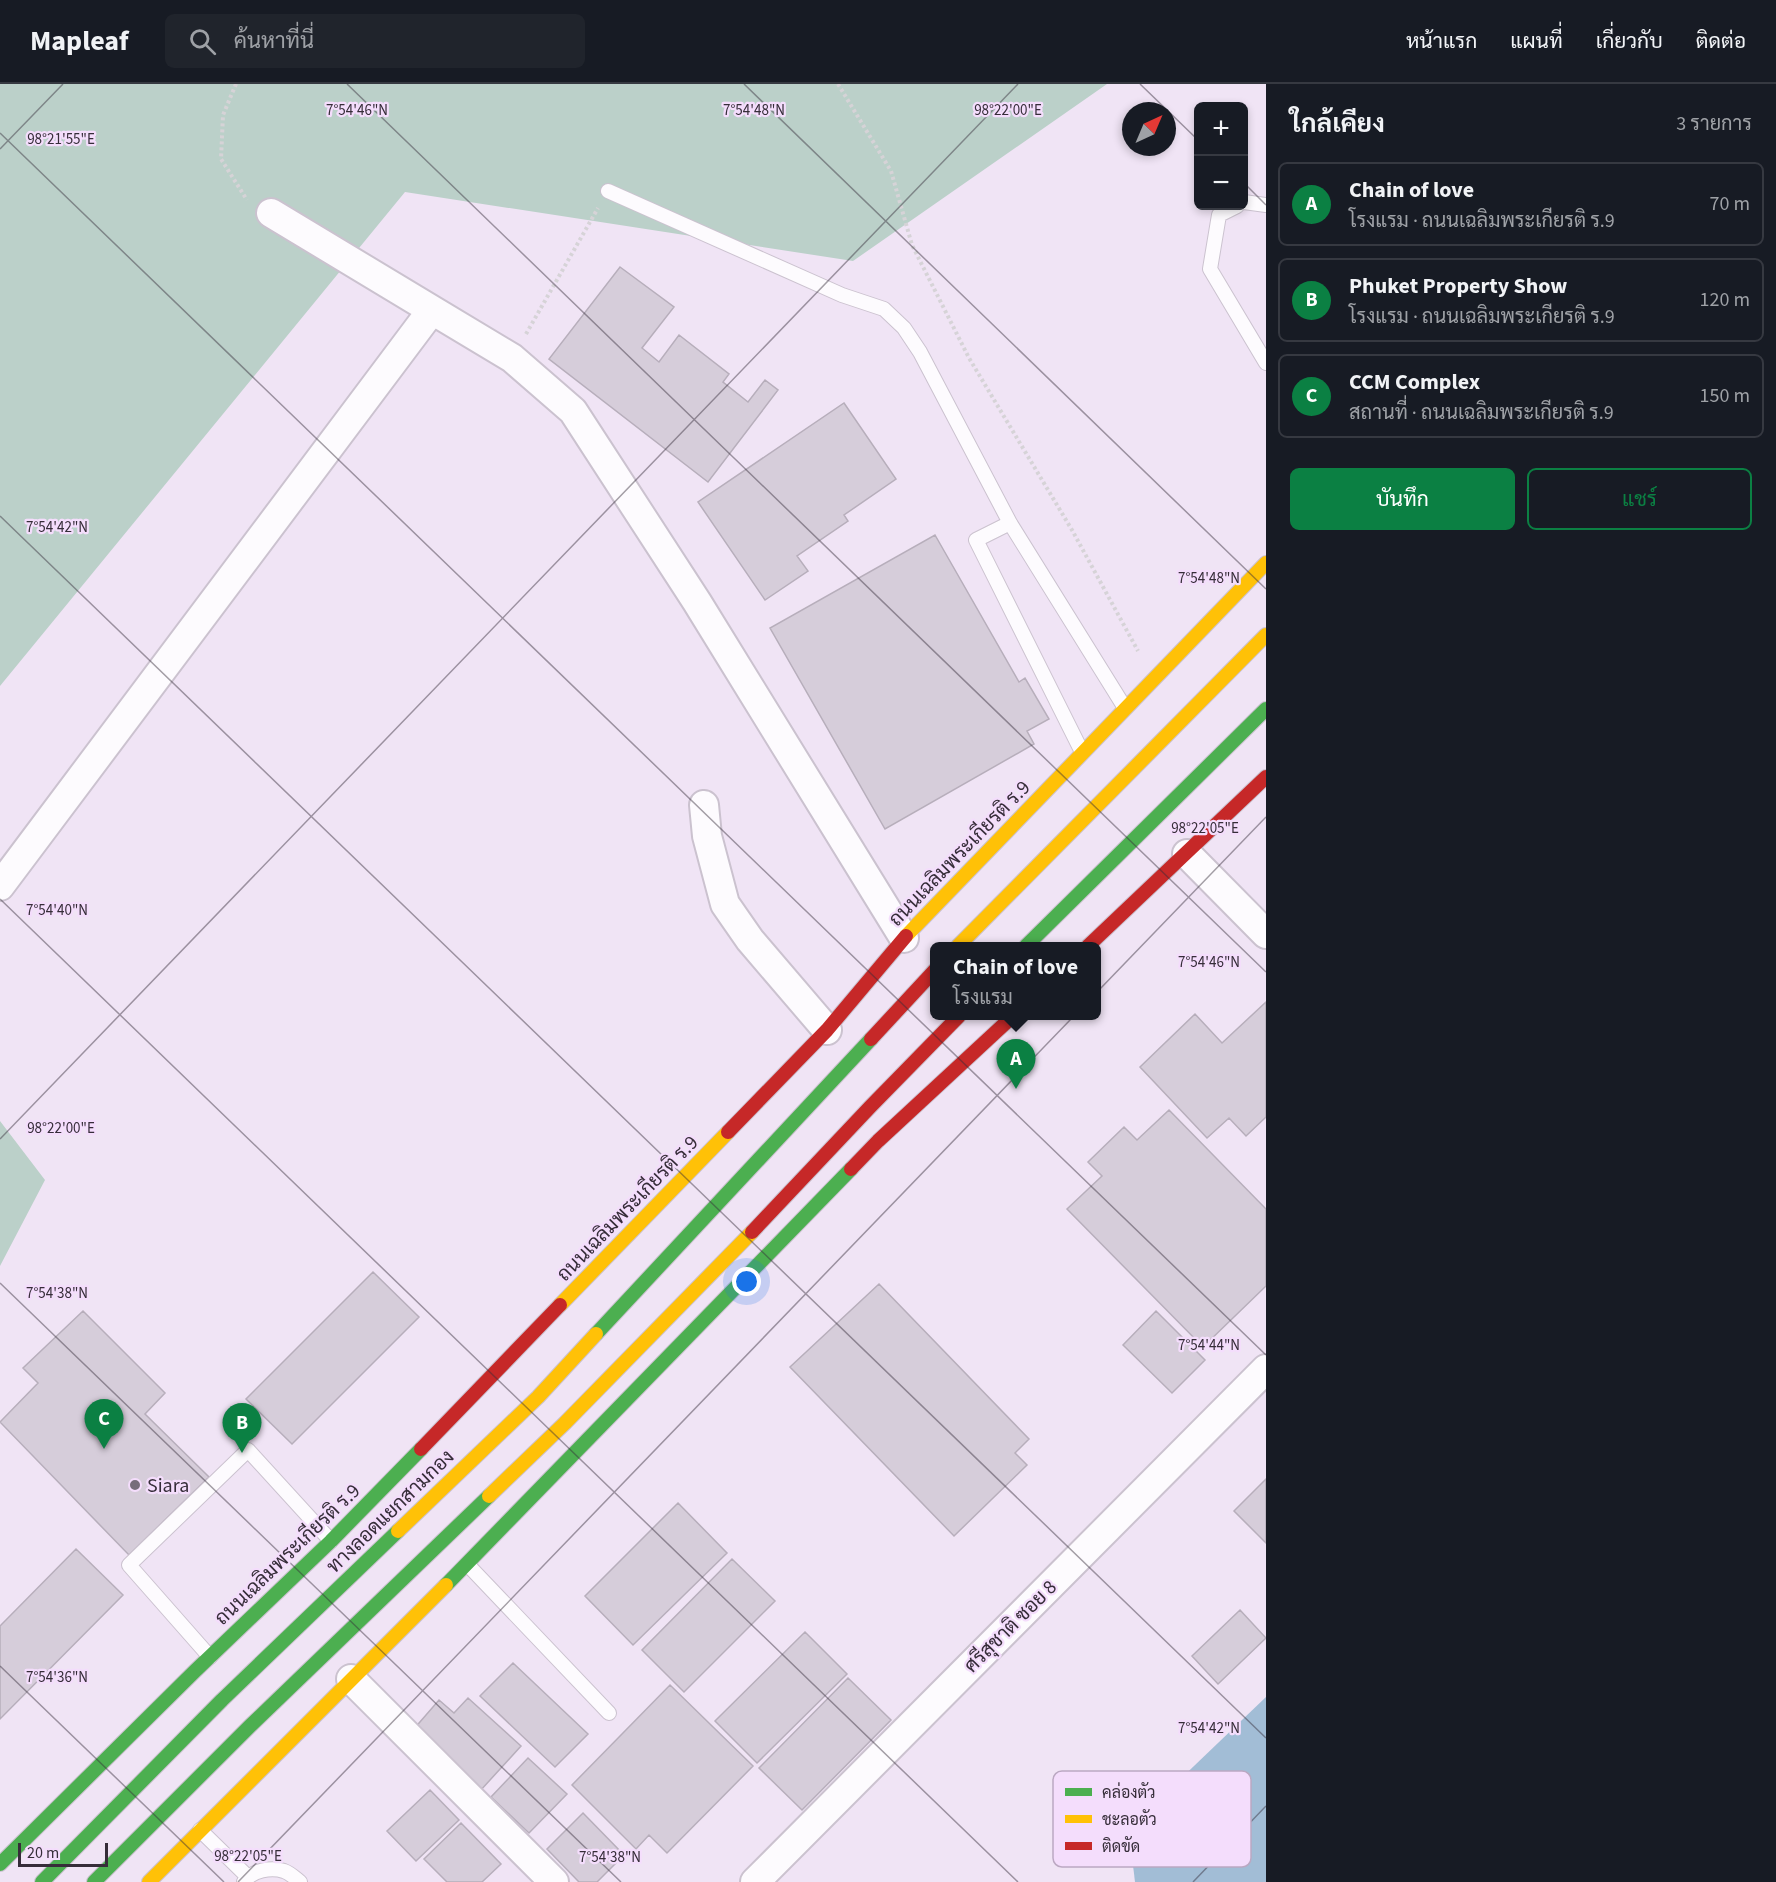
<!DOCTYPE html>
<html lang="th">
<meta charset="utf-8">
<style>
:root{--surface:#171b24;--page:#20242c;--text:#f1f3f6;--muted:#9ea1a6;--line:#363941;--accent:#0b8043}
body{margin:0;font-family:"Source Sans 3",Sarabun,sans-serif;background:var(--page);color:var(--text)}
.controls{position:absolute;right:18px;top:18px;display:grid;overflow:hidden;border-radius:9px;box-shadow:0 3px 9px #0003}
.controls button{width:54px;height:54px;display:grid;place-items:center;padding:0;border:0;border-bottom:2px solid var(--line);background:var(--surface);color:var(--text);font:30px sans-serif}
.compass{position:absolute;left:1122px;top:18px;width:54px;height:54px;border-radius:50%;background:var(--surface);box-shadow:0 3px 9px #0003;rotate:44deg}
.scale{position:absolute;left:18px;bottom:15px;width:90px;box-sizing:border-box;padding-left:6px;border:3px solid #362d39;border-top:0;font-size:16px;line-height:21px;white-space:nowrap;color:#362d39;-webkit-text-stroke:4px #f4ddfc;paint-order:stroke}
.you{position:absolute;left:747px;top:1198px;width:21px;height:21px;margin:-15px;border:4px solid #fff;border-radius:50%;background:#1a73e8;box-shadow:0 0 0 9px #1a73e833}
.badge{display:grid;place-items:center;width:39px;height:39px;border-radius:50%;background:var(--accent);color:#fff;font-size:20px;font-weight:700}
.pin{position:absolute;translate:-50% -50px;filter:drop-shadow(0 2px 3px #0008)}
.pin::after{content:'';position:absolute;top:32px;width:21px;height:18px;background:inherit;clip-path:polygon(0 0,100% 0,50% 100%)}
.popup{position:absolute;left:930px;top:858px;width:171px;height:78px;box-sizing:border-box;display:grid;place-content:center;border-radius:9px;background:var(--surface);filter:drop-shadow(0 2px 4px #0005);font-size:20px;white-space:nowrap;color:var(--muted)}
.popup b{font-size:22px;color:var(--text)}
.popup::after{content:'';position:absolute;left:50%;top:100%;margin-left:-12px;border:12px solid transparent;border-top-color:var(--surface)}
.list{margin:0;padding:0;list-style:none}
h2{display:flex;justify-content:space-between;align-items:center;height:78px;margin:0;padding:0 24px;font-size:26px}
h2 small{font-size:20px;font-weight:400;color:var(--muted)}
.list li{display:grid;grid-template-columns:39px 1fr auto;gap:18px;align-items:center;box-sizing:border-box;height:84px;margin:0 12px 12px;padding:0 12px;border:2px solid var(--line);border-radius:9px}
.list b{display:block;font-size:22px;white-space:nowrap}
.list p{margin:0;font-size:20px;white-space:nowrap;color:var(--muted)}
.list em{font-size:20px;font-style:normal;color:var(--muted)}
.actions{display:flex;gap:12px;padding:18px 24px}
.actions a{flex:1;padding:14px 0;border:2px solid var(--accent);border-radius:9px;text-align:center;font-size:21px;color:var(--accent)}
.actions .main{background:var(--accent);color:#fff}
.icon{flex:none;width:33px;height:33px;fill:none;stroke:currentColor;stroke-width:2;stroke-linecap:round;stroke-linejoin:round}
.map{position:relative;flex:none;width:1266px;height:1798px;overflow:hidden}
header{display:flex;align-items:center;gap:36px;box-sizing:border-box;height:84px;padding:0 30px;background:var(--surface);border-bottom:2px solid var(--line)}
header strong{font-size:28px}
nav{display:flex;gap:33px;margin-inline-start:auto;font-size:21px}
.search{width:420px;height:54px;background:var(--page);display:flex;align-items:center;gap:15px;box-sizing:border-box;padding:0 21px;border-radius:9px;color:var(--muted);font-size:22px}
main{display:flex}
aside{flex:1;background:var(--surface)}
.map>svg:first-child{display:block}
</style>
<header>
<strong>Mapleaf</strong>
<div class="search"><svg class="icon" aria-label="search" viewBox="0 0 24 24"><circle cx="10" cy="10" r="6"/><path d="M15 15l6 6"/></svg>ค้นหาที่นี่</div>
<nav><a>หน้าแรก</a><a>แผนที่</a><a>เกี่ยวกับ</a><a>ติดต่อ</a></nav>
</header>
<main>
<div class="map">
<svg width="1266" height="1798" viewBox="0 0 1266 1798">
<rect width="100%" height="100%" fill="#f0e4f5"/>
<path fill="#bbd0c9" d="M 0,0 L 1107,0 L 853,177 L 405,108 L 0,602 Z
M 0,1037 L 45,1096 L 0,1182 Z"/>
<path fill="#a2bdd6" d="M 1266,1613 L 1266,1798 L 1135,1798 L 1130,1756 L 1146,1728 Z"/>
<path fill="#d6cdda" stroke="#b7aebb" stroke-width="1.5" d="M 620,183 L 674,223 L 642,264 L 659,278 L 679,251 L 729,290 L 723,298 L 748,318 L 765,296 L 778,306 L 708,398 L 549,275 Z
M 844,319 L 896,395 L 844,431 L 848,437 L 797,472 L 808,487 L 765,516 L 698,418 Z
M 935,451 L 1019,598 L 1025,594 L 1049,635 L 1027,647 L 1034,660 L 885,745 L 770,544 Z
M 1266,918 L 1266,1033 L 1246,1052 L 1229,1034 L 1207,1054 L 1140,983 L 1195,930 L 1222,959 Z
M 1169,1026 L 1266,1125 L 1266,1202 L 1203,1263 L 1067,1125 L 1102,1092 L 1088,1078 L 1124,1043 L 1137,1056 Z
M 373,1188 L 419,1233 L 292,1360 L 246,1315 Z
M 879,1200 L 1029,1355 L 1015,1369 L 1027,1381 L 954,1452 L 790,1283 Z
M 83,1227 L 165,1309 L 145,1330 L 209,1393 L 129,1471 L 0,1338 L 38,1299 L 23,1284 Z
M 1156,1227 L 1205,1276 L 1172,1309 L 1123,1261 Z
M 1266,1395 L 1266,1459 L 1234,1427 Z
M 678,1419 L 727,1469 L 633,1561 L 585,1512 Z
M 76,1465 L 123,1511 L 0,1635 L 0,1542 Z
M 732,1475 L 775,1517 L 684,1608 L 642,1566 Z
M 1240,1526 L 1266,1554 L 1218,1600 L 1192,1572 Z
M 805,1548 L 847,1590 L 757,1679 L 715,1637 Z
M 513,1579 L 588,1650 L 555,1683 L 480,1612 Z
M 848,1594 L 891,1636 L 802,1726 L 759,1684 Z
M 670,1601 L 753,1682 L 667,1769 L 649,1751 L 636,1765 L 572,1701 Z
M 468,1614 L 521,1662 L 480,1707 L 413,1646 L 439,1616 L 454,1629 Z
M 528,1674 L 567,1710 L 529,1749 L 491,1713 Z
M 430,1706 L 459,1736 L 416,1777 L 387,1747 Z
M 583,1729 L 624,1771 L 597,1798 L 579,1798 L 547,1765 Z
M 461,1739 L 501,1780 L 482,1798 L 447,1798 L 424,1775 Z"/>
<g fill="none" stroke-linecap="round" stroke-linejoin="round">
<defs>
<path id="lane" d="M 608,107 L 842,211 L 884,225 L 904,244 L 920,268 L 1010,439 L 1125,624
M 1244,118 L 1266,121
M 1237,122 L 1219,131 L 1210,185 L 1266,279
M 1010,439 L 976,456 L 1082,668
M 467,1480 L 609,1629
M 210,1573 L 129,1481 L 248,1366 L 331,1457
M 200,1746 L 248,1793
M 244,1798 C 252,1786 271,1783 284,1787 C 290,1789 295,1794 300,1798"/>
<path id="street" d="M 271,129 L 432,226
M 704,721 L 707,752 L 725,820 L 750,856 L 827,946
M 1187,770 L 1266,850
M 0,802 L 432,226 L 512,274 L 573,327 L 697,518 L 904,854
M 351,1595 L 554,1798
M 755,1798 L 1266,1285"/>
<path id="fast" d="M 1026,862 L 1266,625
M 596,1250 L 871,955
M 446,1501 L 851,1085
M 0,1780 L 195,1587 L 331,1457 L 421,1365
M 42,1798 L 222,1616 L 398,1447
M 94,1798 L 250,1642 L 489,1412"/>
<path id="slow" d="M 906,852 L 1266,479
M 958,862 L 1266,551
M 560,1221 L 728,1048
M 489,1412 L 565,1339 L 752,1148
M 398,1447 L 538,1313 L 596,1250
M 149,1798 L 446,1501"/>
<path id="jam" d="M 1088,862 L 1266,693
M 871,955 L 935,886
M 728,1048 L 827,946 L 906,852
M 851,1085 L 878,1057 L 1013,932
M 752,1148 L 870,1023 L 959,932
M 421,1365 L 560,1221"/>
</defs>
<use href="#lane" stroke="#cbc2cf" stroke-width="16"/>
<use href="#street" stroke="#cbc2cf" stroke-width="32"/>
<use href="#fast" stroke="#cbc2cf" stroke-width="16"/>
<use href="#slow" stroke="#cbc2cf" stroke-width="16"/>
<use href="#jam" stroke="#cbc2cf" stroke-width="16"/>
<path stroke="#d6d3d7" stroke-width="4" stroke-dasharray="3 3" stroke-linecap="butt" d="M 236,0 L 223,31 L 221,75 L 247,116
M 838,0 L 891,87 L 912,161 L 969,274 L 1072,446 L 1138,567
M 526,250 L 598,124"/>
<use href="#lane" stroke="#fdfbfe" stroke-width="14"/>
<use href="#street" stroke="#fdfbfe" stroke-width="28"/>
<use href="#fast" stroke="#4caf50" stroke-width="14"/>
<use href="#slow" stroke="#ffc107" stroke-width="14"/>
<use href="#jam" stroke="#c62828" stroke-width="14"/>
</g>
<path fill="none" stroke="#362d39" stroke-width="1.5" stroke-opacity="0.45" d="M 347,0 L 1266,888M 744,0 L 1266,505M 1140,0 L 1198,56M 0,49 L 1266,1271M 0,65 L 63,0M 1244,99 L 1266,121M 0,432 L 1266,1654M 0,815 L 1018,1798M 0,1055 L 1018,0M 0,1199 L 621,1798M 0,1582 L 224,1798M 238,1798 L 1266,733M 1193,1798 L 1266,1722"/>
<circle fill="#776d7b" stroke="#f4ddfc" stroke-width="2" cx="135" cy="1401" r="6"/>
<g text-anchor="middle" stroke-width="4.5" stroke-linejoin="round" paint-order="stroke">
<g font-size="20" fill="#362d39" stroke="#f4ddfc">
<text transform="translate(959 769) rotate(-46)" y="7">ถนนเฉลิมพระเกียรติ ร.9</text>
<text transform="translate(627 1124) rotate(-46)" y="7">ถนนเฉลิมพระเกียรติ ร.9</text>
<text transform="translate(390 1427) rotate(-44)" y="7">ทางลอดแยกสามกอง</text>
<text transform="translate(287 1470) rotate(-44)" y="7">ถนนเฉลิมพระเกียรติ ร.9</text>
<text transform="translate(1010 1542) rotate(-45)" y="7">ศรีสุชาติ ซอย 8</text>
</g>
<g font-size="20" fill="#362d39" stroke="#f4ddfc" text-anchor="start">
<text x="147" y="1408">Siara</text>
</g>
</g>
<rect x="1053" y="1687" width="198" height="96" rx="9" fill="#f4ddfc" stroke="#bba8c2" stroke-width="1.5"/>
<rect x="1065" y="1704" width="27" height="8" fill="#4caf50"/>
<rect x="1065" y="1731" width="27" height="8" fill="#ffc107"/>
<rect x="1065" y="1758" width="27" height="8" fill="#c62828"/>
<g font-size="16" fill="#362d39">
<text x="1102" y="1714">คล่องตัว</text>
<text x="1102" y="1741">ชะลอตัว</text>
<text x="1102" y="1768">ติดขัด</text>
</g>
<g font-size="15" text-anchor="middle" fill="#362d39" stroke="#f4ddfc" stroke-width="4.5" stroke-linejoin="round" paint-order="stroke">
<text x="357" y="31">7°54'46"N</text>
<text x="754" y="31">7°54'48"N</text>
<text x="1008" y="31">98°22'00"E</text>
<text x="61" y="60">98°21'55"E</text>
<text x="57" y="448">7°54'42"N</text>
<text x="1209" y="499">7°54'48"N</text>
<text x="1205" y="749">98°22'05"E</text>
<text x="57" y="831">7°54'40"N</text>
<text x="1209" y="883">7°54'46"N</text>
<text x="61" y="1049">98°22'00"E</text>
<text x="57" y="1214">7°54'38"N</text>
<text x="1209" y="1266">7°54'44"N</text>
<text x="57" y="1598">7°54'36"N</text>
<text x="1209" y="1649">7°54'42"N</text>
<text x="248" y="1777">98°22'05"E</text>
<text x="610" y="1778">7°54'38"N</text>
</g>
</svg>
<div class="controls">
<button>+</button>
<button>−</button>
</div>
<svg class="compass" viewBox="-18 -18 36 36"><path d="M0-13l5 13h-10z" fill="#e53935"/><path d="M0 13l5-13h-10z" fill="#9ea1a6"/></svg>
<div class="scale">20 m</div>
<div class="you"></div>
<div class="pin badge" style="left:1016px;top:1005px">A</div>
<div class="popup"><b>Chain of love</b>โรงแรม</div>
<div class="pin badge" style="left:242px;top:1369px">B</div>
<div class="pin badge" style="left:104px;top:1365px">C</div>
</div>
<aside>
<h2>ใกล้เคียง<small>3 รายการ</small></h2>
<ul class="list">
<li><span class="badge">A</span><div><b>Chain of love</b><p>โรงแรม · ถนนเฉลิมพระเกียรติ ร.9</p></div><em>70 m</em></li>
<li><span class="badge">B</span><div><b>Phuket Property Show</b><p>โรงแรม · ถนนเฉลิมพระเกียรติ ร.9</p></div><em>120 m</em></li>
<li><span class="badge">C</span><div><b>CCM Complex</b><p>สถานที่ · ถนนเฉลิมพระเกียรติ ร.9</p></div><em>150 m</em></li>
</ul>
<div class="actions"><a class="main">บันทึก</a><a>แชร์</a></div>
</aside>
</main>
